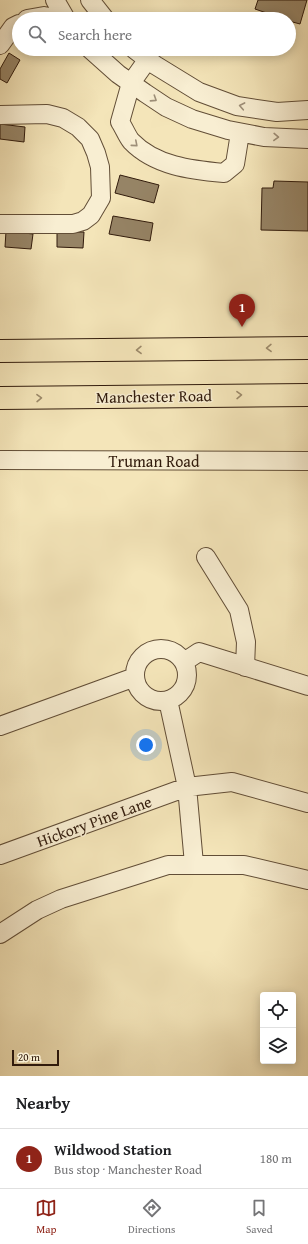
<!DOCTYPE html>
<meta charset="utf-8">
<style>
:root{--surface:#fff;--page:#f6f6f6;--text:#202124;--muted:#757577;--line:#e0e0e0;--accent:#8f2418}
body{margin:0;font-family:"Gentium Book Plus",serif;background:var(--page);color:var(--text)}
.controls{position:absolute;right:12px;bottom:12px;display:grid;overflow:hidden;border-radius:4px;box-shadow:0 2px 10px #0003}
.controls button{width:36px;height:36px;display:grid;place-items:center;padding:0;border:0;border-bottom:1px solid var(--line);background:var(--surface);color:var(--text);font:20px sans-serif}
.scale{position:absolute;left:12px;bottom:10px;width:47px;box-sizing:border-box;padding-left:4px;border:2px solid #311b0c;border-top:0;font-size:11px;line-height:14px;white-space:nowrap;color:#311b0c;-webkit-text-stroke:3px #f8eed2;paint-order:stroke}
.you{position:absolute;left:146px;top:745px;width:14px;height:14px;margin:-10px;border:3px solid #fff;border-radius:50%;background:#1a73e8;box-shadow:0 0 0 6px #1a73e833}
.badge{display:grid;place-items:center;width:26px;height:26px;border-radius:50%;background:var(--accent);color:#fff;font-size:13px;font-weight:700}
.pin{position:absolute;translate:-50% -33px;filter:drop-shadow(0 1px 2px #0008)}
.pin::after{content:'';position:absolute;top:21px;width:14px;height:12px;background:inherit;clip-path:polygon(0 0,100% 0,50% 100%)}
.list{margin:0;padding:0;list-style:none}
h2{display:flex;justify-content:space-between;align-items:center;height:52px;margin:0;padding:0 16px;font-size:17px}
h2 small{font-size:13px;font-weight:400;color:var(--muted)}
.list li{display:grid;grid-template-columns:26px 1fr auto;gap:12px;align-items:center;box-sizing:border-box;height:60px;padding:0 16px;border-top:1px solid var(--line)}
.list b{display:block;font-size:15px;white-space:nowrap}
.list p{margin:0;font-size:13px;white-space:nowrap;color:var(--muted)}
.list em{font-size:13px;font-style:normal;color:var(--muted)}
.icon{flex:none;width:22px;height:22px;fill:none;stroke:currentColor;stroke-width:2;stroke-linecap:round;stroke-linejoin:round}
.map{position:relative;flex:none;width:308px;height:1076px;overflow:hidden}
.search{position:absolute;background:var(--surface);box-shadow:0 2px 10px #0003;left:12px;right:12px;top:12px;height:44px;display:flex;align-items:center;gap:10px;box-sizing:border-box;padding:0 14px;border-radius:22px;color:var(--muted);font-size:15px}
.sheet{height:112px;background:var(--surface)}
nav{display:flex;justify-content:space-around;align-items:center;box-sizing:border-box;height:56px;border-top:1px solid var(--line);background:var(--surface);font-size:11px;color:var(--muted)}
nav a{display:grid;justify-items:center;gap:2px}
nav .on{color:var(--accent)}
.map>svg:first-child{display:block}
</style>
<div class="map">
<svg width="308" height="1076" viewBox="0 0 308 1076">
<rect width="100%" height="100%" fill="#f4e5b9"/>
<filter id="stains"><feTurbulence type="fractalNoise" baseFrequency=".005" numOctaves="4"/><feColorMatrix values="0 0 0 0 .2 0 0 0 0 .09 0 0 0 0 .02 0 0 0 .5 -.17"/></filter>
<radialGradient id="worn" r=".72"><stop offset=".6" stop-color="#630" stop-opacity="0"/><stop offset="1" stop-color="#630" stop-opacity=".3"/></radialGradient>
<path fill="#968466" stroke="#311b0c" d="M 258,0 L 307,0 L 300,24 L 289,21 L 289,19 L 284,19 L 255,9 Z
M 9,53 L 20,60 L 7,83 L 0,79 L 0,69 Z
M 0,124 L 25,127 L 24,142 L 0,139 Z
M 120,175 L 159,185 L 154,203 L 115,193 Z
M 274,181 L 308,182 L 308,231 L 261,230 L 262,188 L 273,188 Z
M 113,216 L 153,223 L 150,241 L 109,234 Z
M 6,231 L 33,234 L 31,249 L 5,247 Z
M 57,232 L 84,232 L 83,248 L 57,247 Z"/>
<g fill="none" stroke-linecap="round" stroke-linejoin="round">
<defs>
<path id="minor" d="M 55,0 L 66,19
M 90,0 L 105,19
M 27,19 L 44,16 L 60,19
M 0,45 L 13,27 L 19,24
M 90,49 L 118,74 L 145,93 L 166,107 L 192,119 L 228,130 L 264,137 L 308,139
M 134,49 L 155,65 L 199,92 L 237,106 L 277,112 L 308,110
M 148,59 L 131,83 L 120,122 C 124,128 127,136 131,141 C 155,166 191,170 224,173 L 235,164 L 240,133
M 0,115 L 47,114 L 63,118 L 78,127 L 90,139 L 96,153 L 100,167 L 101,198 L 91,215 L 83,221 L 73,224 L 0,224
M 0,460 L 308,461
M 206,557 L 239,610 L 246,642 L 245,667
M135 675a26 26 0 1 1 52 0a26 26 0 1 1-52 0Z
M 184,662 L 199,652 L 308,686
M 168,700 L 187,787 L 194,864
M 0,726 L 135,677
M 0,855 L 187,787 L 232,782 L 308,803
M 0,934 L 37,910 L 61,899 L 168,865 L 244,865 L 308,880"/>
<path id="highway" d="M 0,351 L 308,348
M 0,398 L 308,395"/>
</defs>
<use href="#minor" stroke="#624e37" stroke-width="20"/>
<use href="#highway" stroke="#311b0c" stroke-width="24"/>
<use href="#minor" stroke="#f8eed2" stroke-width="18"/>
<use href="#highway" stroke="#f4e5b9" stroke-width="22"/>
</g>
<defs><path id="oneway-chevron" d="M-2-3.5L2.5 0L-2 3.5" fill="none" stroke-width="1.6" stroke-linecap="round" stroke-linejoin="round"/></defs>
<g stroke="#9e8f79">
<use href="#oneway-chevron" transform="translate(154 99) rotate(33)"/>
<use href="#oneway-chevron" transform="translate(242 106) rotate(-169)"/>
<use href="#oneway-chevron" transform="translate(276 137) rotate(2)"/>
<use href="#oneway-chevron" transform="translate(135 144) rotate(41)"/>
</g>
<g stroke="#9c8a6b">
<use href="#oneway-chevron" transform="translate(269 348) rotate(179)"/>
<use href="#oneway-chevron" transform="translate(139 350) rotate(179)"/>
<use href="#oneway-chevron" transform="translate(239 395) rotate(-1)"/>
<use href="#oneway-chevron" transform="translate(39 398) rotate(-1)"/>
</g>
<g text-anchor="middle" stroke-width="3" stroke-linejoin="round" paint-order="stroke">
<g font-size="16" fill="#311b0c" stroke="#f8eed2">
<text transform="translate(154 396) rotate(-1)" y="6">Manchester Road</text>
<text x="154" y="467">Truman Road</text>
<text transform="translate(94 821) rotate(-20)" y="6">Hickory Pine Lane</text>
</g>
</g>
<rect width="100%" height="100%" filter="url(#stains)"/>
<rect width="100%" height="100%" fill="url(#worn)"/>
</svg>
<div class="controls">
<button><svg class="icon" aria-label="locate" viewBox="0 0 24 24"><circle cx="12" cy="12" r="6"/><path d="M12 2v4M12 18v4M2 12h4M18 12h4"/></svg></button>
<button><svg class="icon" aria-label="layers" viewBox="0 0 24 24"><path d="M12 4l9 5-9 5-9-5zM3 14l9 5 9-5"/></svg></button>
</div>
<div class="scale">20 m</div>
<div class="you"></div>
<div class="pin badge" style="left:242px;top:327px">1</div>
<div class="search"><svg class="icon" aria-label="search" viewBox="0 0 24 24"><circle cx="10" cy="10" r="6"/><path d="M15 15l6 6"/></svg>Search here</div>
</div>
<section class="sheet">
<h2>Nearby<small></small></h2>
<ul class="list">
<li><span class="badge">1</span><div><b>Wildwood Station</b><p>Bus stop · Manchester Road</p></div><em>180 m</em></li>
</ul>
</section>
<nav>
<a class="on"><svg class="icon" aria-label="map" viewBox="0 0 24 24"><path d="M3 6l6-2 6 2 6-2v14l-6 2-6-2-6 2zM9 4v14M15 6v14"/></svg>Map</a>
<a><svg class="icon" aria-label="directions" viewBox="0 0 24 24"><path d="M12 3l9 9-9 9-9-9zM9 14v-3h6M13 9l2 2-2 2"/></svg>Directions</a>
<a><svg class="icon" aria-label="saved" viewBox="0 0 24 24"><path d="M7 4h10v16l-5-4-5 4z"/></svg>Saved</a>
</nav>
